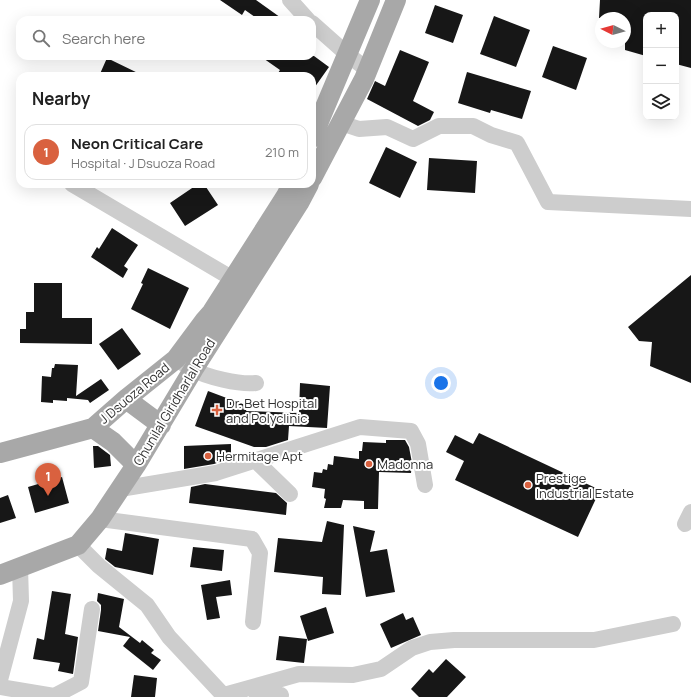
<!DOCTYPE html>
<meta charset="utf-8">
<style>
:root{--surface:#fff;--page:#f2f2f2;--text:#222;--muted:#767676;--line:#e0e0e0;--accent:#d9613f}
body{margin:0;font-family:Manrope,sans-serif;background:var(--page);color:var(--text)}
.controls{position:absolute;right:12px;top:12px;display:grid;overflow:hidden;border-radius:8px;box-shadow:0 4px 16px #0002}
.controls button{width:36px;height:36px;display:grid;place-items:center;padding:0;border:0;border-bottom:1px solid var(--line);background:var(--surface);color:var(--text);font:20px sans-serif}
.compass{position:absolute;left:595px;top:12px;width:36px;height:36px;border-radius:50%;background:var(--surface);box-shadow:0 4px 16px #0002;rotate:276deg}
.you{position:absolute;left:441px;top:383px;width:14px;height:14px;margin:-10px;border:3px solid #fff;border-radius:50%;background:#1a73e8;box-shadow:0 0 0 6px #1a73e833}
.badge{display:grid;place-items:center;width:26px;height:26px;border-radius:50%;background:var(--accent);color:#fff;font-size:13px;font-weight:700}
.pin{position:absolute;translate:-50% -33px;filter:drop-shadow(0 1px 2px #0008)}
.pin::after{content:'';position:absolute;top:21px;width:14px;height:12px;background:inherit;clip-path:polygon(0 0,100% 0,50% 100%)}
.list{margin:0;padding:0;list-style:none}
h2{display:flex;justify-content:space-between;align-items:center;height:52px;margin:0;padding:0 16px;font-size:17px}
h2 small{font-size:13px;font-weight:400;color:var(--muted)}
.list li{display:grid;grid-template-columns:26px 1fr auto;gap:12px;align-items:center;box-sizing:border-box;height:56px;margin:0 8px 8px;padding:0 8px;border:1px solid var(--line);border-radius:12px}
.list b{display:block;font-size:15px;white-space:nowrap}
.list p{margin:0;font-size:13px;white-space:nowrap;color:var(--muted)}
.list em{font-size:13px;font-style:normal;color:var(--muted)}
.icon{flex:none;width:22px;height:22px;fill:none;stroke:currentColor;stroke-width:2;stroke-linecap:round;stroke-linejoin:round}
.map{position:relative;flex:none;width:691px;height:697px;overflow:hidden}
.search{position:absolute;background:var(--surface);box-shadow:0 4px 16px #0002;left:16px;top:16px;width:300px;height:44px;display:flex;align-items:center;gap:10px;box-sizing:border-box;padding:0 14px;border-radius:12px;color:var(--muted);font-size:15px}
.panel{position:absolute;background:var(--surface);box-shadow:0 4px 16px #0002;left:16px;top:72px;width:300px;height:116px;border-radius:12px}
.map>svg:first-child{display:block}
</style>
<div class="map">
<svg width="691" height="697" viewBox="0 0 691 697">
<rect width="100%" height="100%" fill="#fff"/>
<path fill="#171717" d="M 220,0 L 256,0 L 284,20 L 259,20 L 245,10 L 242,15 Z
M 600,0 L 691,0 L 691,68 L 676,64 L 676,15 L 646,15 L 646,56 L 625,50 L 625,18 L 599,18 Z
M 435,5 L 463,15 L 453,43 L 425,33 Z
M 494,16 L 530,30 L 516,67 L 480,54 Z
M 553,46 L 587,58 L 576,90 L 542,77 Z
M 400,50 L 429,62 L 413,101 L 434,112 L 430,120 L 418,126 L 367,99 L 375,81 L 385,86 Z
M 260,56 L 314,56 L 329,67 L 312,91 L 312,76 L 276,76 L 280,70 Z
M 107,58 L 144,76 L 99,76 Z
M 467,72 L 531,91 L 522,119 L 491,110 L 490,113 L 458,103 Z
M 386,147 L 417,162 L 400,198 L 369,183 Z
M 429,158 L 477,161 L 475,193 L 427,190 Z
M 198,184 L 204,184 L 218,205 L 185,226 L 170,203 Z
M 112,228 L 138,245 L 124,266 L 128,269 L 123,278 L 91,257 L 97,247 L 99,249 Z
M 148,268 L 189,288 L 170,329 L 131,309 L 143,284 L 141,283 Z
M 691,275 L 691,383 L 650,366 L 652,342 L 639,341 L 628,327 Z
M 34,283 L 62,283 L 62,318 L 92,318 L 92,344 L 20,343 L 20,329 L 26,329 L 26,312 L 34,312 Z
M 122,328 L 141,354 L 118,370 L 99,344 Z
M 55,364 L 78,365 L 76,396 L 101,379 L 109,390 L 90,403 L 88,400 L 67,398 L 67,401 L 53,400 L 53,403 L 41,402 L 42,376 L 51,377 L 52,368 L 54,368 Z
M 300,383 L 330,386 L 327,428 L 289,426 L 288,440 L 266,447 L 254,447 L 195,426 L 208,391 L 248,406 L 246,411 L 299,413 Z
M 479,433 L 600,490 L 578,537 L 455,480 L 464,461 L 446,452 L 455,435 L 473,444 Z
M 386,440 L 405,440 L 409,447 L 412,463 L 411,473 L 379,472 L 378,509 L 364,509 L 364,501 L 343,500 L 341,508 L 324,508 L 326,499 L 324,498 L 325,489 L 312,487 L 314,472 L 322,473 L 323,469 L 327,470 L 328,464 L 333,465 L 334,456 L 359,459 L 359,451 L 362,451 L 363,442 L 386,443 Z
M 231,444 L 231,458 L 214,464 L 184,469 L 184,446 Z
M 93,446 L 98,446 L 110,455 L 111,466 L 94,468 Z
M 62,477 L 69,503 L 35,513 L 28,487 Z
M 205,484 L 276,493 L 287,503 L 286,515 L 189,503 L 191,487 Z
M 8,495 L 16,518 L 0,523 L 0,498 Z
M 327,521 L 344,525 L 341,595 L 322,594 L 323,577 L 274,572 L 278,538 L 322,542 Z
M 353,526 L 375,531 L 370,552 L 387,549 L 395,592 L 366,597 Z
M 125,533 L 159,539 L 153,575 L 115,567 L 105,559 L 107,548 L 122,551 Z
M 193,547 L 224,550 L 222,571 L 190,567 Z
M 230,580 L 232,595 L 216,597 L 220,618 L 207,620 L 201,585 Z
M 52,591 L 71,594 L 65,634 L 78,637 L 73,674 L 58,671 L 60,663 L 33,659 L 37,638 L 44,640 Z
M 98,593 L 124,599 L 119,627 L 140,643 L 142,640 L 154,650 L 151,653 L 161,660 L 153,670 L 123,646 L 130,637 L 98,631 L 101,610 L 101,605 L 97,601 Z
M 326,607 L 334,633 L 308,641 L 300,616 Z
M 403,613 L 406,620 L 413,617 L 421,635 L 391,648 L 380,624 Z
M 279,636 L 307,639 L 304,663 L 276,660 Z
M 446,659 L 466,677 L 447,697 L 419,697 L 411,689 L 429,669 L 433,673 Z
M 134,675 L 157,678 L 155,697 L 131,697 Z"/>
<g fill="none" stroke-linecap="round" stroke-linejoin="round">
<path stroke="#cdcdcd" stroke-width="16" d="M 290,0 L 308,20
M 312,23 L 348,55 L 368,70
M 341,123 L 359,129 L 387,127 L 413,139 L 439,126 L 473,126 L 491,135 L 517,143 L 548,202 L 691,209
M 72,184 L 233,279
M 176,359 C 182,362 187,366 192,369 C 206,377 240,385 256,383
M 256,461 L 290,494
M 120,489 L 216,473 L 360,427 L 411,431 L 418,444 L 425,485
M 100,519 L 252,539 L 260,553 L 253,622
M 685,524 L 691,512
M 78,545 L 99,566 L 147,605 L 169,637 L 225,697
M 0,680 L 21,601 L 20,567
M 0,687 L 54,696 L 81,682 L 92,609
M 224,695 L 299,674 L 353,675 L 381,669 L 412,648 L 430,642 L 454,640 L 594,640 L 673,624
M 257,697 L 281,695"/>
<path stroke="#a8a8a8" stroke-width="20" d="M 312,138 L 370,0
M 312,178 L 364,79 L 396,0
M 126,399 L 161,425
M 93,428 L 113,442 L 136,465
M 0,453 L 93,428 L 126,399 L 176,359 L 205,320 L 212,312 L 286,196 L 292,184
M 0,575 L 78,545 L 100,519 L 136,465 L 193,370 L 299,203 L 309,184"/>
</g>
<g fill="#d9613f" stroke="#fff" stroke-width="1.5">
<path d="M215 404h4v4h4v4h-4v4h-4v-4h-4v-4h4z"/>
<circle cx="208" cy="456" r="4"/>
<circle cx="369" cy="464" r="4"/>
<circle cx="528" cy="485" r="4"/>
</g>
<g text-anchor="middle" stroke-width="4" stroke-linejoin="round" paint-order="stroke">
<g font-size="13" fill="#303030" stroke="#fff">
<text transform="translate(134 393) rotate(-40)" y="5">J Dsuoza Road</text>
<text transform="translate(174 402) rotate(-59)" y="5">Chunilal Giridharlal Road</text>
</g>
<g font-size="13" fill="#303030" stroke="#fff" text-anchor="start">
<text x="226" y="408">Dr. Bet Hospital<tspan x="226" dy="15">and Polyclinic</tspan></text>
<text x="216" y="461">Hermitage Apt</text>
<text x="377" y="469">Madonna</text>
<text x="536" y="483">Prestige<tspan x="536" dy="15">Industrial Estate</tspan></text>
</g>
</g>
</svg>
<div class="controls">
<button>+</button>
<button>−</button>
<button><svg class="icon" aria-label="layers" viewBox="0 0 24 24"><path d="M12 4l9 5-9 5-9-5zM3 14l9 5 9-5"/></svg></button>
</div>
<svg class="compass" viewBox="-18 -18 36 36"><path d="M0-13l5 13h-10z" fill="#e53935"/><path d="M0 13l5-13h-10z" fill="#767676"/></svg>
<div class="you"></div>
<div class="pin badge" style="left:48px;top:496px">1</div>
<div class="search"><svg class="icon" aria-label="search" viewBox="0 0 24 24"><circle cx="10" cy="10" r="6"/><path d="M15 15l6 6"/></svg>Search here</div>
<section class="panel">
<h2>Nearby<small></small></h2>
<ul class="list">
<li><span class="badge">1</span><div><b>Neon Critical Care</b><p>Hospital · J Dsuoza Road</p></div><em>210 m</em></li>
</ul>
</section>
</div>
